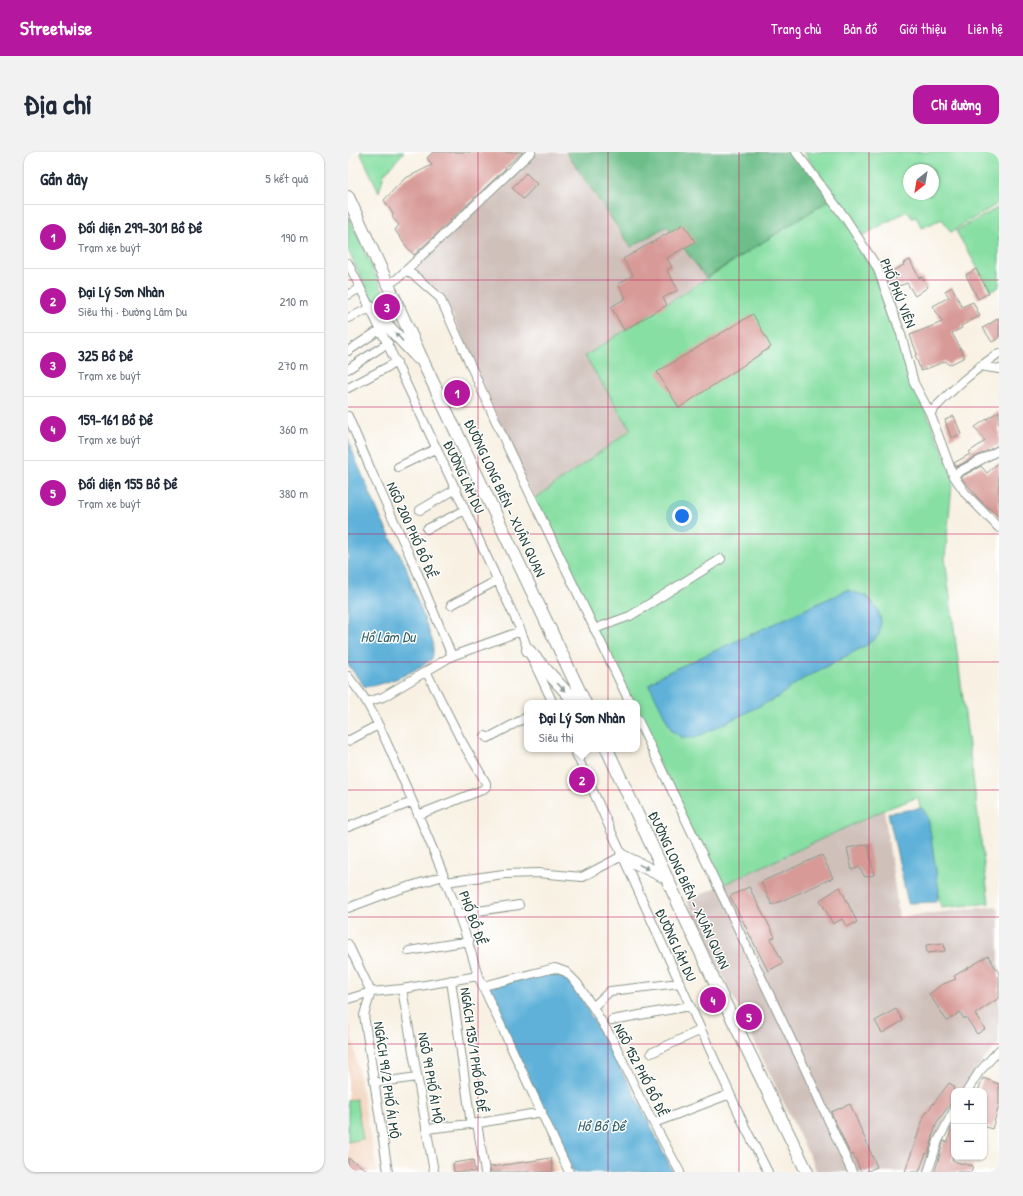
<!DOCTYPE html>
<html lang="vi">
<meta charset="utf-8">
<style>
:root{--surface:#fff;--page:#f2f2f3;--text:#1f2937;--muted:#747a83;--line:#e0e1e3;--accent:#b5179e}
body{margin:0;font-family:"Patrick Hand",sans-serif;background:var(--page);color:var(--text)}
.controls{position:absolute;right:12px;bottom:12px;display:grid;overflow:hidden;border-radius:8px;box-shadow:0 1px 3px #0004}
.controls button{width:36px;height:36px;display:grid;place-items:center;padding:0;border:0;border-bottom:1px solid var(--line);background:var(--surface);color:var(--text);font:20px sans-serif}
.compass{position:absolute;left:555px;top:12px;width:36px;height:36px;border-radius:50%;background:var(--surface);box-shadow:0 1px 3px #0004;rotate:211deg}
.you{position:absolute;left:334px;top:364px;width:14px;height:14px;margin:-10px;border:3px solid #fff;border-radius:50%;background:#1a73e8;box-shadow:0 0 0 6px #1a73e833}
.badge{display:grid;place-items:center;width:26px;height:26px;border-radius:50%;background:var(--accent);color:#fff;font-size:13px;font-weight:700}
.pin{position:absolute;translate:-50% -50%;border:2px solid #fff;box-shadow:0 1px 4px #0006}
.popup{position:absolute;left:176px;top:548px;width:116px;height:52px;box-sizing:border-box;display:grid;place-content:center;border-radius:8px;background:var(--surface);filter:drop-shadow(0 1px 3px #0005);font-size:13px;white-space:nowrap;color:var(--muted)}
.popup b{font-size:15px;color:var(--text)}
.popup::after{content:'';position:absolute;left:50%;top:100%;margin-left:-8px;border:8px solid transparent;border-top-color:var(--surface)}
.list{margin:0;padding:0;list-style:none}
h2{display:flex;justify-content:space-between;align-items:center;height:52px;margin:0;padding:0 16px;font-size:17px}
h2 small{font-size:13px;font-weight:400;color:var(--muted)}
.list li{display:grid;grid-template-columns:26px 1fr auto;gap:12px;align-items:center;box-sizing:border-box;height:64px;padding:0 16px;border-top:1px solid var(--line)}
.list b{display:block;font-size:15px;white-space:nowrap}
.list p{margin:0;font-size:13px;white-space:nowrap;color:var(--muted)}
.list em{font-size:13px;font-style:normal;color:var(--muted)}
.map{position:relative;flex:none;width:651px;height:1020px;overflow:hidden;border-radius:12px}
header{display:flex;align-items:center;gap:24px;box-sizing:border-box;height:56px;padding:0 20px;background:var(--accent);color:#fff}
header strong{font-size:19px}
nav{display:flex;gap:22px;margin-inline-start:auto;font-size:14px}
.intro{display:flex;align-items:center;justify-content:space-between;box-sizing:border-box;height:96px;padding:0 24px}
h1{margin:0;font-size:28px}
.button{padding:10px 18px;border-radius:12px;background:var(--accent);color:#fff;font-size:14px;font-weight:700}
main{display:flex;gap:24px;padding:0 24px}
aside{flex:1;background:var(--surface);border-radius:12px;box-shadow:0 1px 3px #0004}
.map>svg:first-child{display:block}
</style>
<header>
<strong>Streetwise</strong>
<nav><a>Trang chủ</a><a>Bản đồ</a><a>Giới thiệu</a><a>Liên hệ</a></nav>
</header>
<div class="intro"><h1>Địa chỉ</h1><a class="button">Chỉ đường</a></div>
<main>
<aside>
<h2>Gần đây<small>5 kết quả</small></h2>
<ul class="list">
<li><span class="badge">1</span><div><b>Đối diện 299-301 Bồ Đề</b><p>Trạm xe buýt</p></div><em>190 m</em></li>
<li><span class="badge">2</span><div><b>Đại Lý Sơn Nhàn</b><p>Siêu thị · Đường Lâm Du</p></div><em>210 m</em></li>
<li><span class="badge">3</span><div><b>325 Bồ Đề</b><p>Trạm xe buýt</p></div><em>270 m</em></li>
<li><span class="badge">4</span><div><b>159-161 Bồ Đề</b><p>Trạm xe buýt</p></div><em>360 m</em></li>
<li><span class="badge">5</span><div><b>Đối diện 155 Bồ Đề</b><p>Trạm xe buýt</p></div><em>380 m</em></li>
</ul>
</aside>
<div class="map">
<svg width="651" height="1020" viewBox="0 0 651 1020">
<rect width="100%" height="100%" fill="#fff"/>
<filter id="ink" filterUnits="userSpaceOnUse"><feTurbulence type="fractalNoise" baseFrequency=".025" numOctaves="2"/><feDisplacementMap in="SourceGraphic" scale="8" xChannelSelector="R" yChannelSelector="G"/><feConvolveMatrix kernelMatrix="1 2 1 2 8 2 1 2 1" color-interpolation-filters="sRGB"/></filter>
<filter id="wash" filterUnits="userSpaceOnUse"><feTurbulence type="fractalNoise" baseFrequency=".012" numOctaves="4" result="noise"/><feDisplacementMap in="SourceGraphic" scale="16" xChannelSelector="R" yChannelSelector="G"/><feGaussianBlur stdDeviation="0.9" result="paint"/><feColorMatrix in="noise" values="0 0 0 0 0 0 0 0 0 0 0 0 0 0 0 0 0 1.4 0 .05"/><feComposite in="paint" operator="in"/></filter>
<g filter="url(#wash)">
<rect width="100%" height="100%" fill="#f8f1e3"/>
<path fill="#f2d4be" d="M 2,873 L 29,1020 L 0,1020 L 0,874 Z
M 204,1005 L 211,1020 L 138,1020 L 136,1013 Z"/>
<path fill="#cfc0ba" d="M 183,0 L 218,0 L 283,95 L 319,74 L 358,126 L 237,204 L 283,278 L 185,348 L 95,142 L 58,118 Z
M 536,658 L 551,765 L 648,754 L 651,759 L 651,891 L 626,919 L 614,939 L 606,939 L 606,952 L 595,970 L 577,1020 L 469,1020 L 339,749 Z"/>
<path fill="#87dfa3" stroke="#538e6c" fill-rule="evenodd" d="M 12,0 L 56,0 L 36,22 L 31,40 Z
M 456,0 L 651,0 L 651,51 L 603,80 L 594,67 L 574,76 L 568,65 L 564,66 L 559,59 L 514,84 ZM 561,18 L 585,18 L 585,42 L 561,42 Z
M 483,47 L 529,115 L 566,231 L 605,323 L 597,406 L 641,751 L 593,756 L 570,645 L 536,658 L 370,735 L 289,566 L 289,551 L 282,551 L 185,348 L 283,278 L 237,204 Z
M 651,55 L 651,135 L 643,139 L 608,79 Z
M 0,63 L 51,174 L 26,151 L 0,98 Z
M 8,947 L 15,987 L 0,990 L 0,948 Z"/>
<path fill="#6dbe89" stroke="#467e5e" d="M 218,0 L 447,0 L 483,47 L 358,126 L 319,74 L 283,95 Z"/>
<path fill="#5eb1d9" stroke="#3e7786" d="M 0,286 L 7,306 L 34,369 L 58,414 L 65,437 L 85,490 L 85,501 L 84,507 C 64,521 41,532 17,535 L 0,513 Z
M 499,438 L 518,444 L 530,458 L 533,469 L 531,483 L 519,493 L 453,528 L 430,545 L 347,586 L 335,586 L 324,579 L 301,532 L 314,523 Z
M 574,656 L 580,665 L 591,739 L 588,750 L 560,751 L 540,661 Z
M 199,817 L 222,826 L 294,956 L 325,1020 L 225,1020 L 208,980 L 158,879 L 140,833 Z"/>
<g id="blocks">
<path fill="#d79a96" d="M 85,0 L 175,0 L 157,15 L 158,16 L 66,103 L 58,94 L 47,78 L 51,73 L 44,65 L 45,62 L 36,48 L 56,27 L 84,13 L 79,6 Z
M 178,21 L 189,32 L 175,47 L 164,36 Z
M 336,72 L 347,90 L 319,106 L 324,115 L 319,118 L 330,138 L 315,146 L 319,153 L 276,178 L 263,155 L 278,146 L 270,132 L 285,123 L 275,107 Z
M 562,108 L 571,126 L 574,125 L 580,135 L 567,144 L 559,131 L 551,134 L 544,119 L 556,113 L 555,111 Z
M 628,117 L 641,141 L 630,147 L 618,123 Z
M 604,135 L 614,155 L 625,150 L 632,164 L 613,174 L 614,176 L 604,181 L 617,205 L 601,213 L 598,209 L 573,219 L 567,203 L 569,202 L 562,183 L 594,170 L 585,154 L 601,145 L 597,139 Z
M 405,162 L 423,195 L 331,256 L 309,220 Z
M 651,166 L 651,186 L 644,190 L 635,176 Z
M 651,259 L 651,293 L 608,315 L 606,311 L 622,302 L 621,300 L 637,289 L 627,275 Z
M 606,264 L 613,282 L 603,286 L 597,268 Z
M 651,310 L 651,365 L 630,346 L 613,325 L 633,314 L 639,321 Z
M 520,692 L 526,723 L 517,725 L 511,715 L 504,718 L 499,696 Z
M 474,703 L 485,726 L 424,753 L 413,730 Z
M 401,735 L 427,785 L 423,787 L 435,811 L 420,819 L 382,744 Z
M 492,735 L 509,770 L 499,775 L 494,767 L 485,772 L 472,748 Z
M 596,791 L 597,799 L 579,801 L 578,793 Z
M 640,804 L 651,821 L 651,846 L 627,862 L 637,877 L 629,882 L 618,865 L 616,867 L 612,860 L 599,869 L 581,842 L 593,833 L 608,827 L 606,824 Z
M 548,857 L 555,869 L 534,881 L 527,869 Z
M 635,926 L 651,932 L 651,954 L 644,977 L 636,974 L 636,939 L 630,939 Z
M 601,931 L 606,934 L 606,947 L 589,970 L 584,986 L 585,986 L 580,1002 L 578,1001 L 571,1020 L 557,1020 L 576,964 Z
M 502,952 L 529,1015 L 517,1020 L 513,1020 L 505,1002 L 503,1004 L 483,960 Z
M 603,976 L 606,976 L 606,999 L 604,1009 L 625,1014 L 623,1020 L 587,1020 L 595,991 L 596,989 L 600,990 Z
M 0,1006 L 22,1020 L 0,1020 Z
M 203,1006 L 205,1020 L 142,1020 L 142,1015 Z
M 125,1008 L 127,1020 L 106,1020 L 105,1011 Z"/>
</g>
</g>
<g filter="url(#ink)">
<use href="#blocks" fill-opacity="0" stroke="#8c978c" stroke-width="1"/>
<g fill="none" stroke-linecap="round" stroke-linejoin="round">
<defs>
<path id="street" d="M 448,0 L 498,67 L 529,115 L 553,182 L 566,231 L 582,261 L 605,323 L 618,342 L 651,376
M 0,111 C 60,232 116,356 173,479 L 180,498 L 205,551
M 58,118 L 68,125 L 92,146 L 160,296 L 282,551
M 40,133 L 50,126 L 183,0
M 0,143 L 12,136
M 0,166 L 23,156
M 0,199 L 33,177
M 632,214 L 651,217
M 0,217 L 40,191
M 0,236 L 49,210
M 582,261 C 605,237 624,219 651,201
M 0,264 L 25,323 L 67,415 L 104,504
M 50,315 L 89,296
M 605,323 L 651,298
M 72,358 L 108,337
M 79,377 L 117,358
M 103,453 L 150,428
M 246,477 L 282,464 L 373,407
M 0,524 C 6,533 14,541 19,551 C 35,579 47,610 60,639 C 86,699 113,761 130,824 L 221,1020
M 19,550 L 35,545 L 104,504 L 173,479
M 289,566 L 453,908 L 504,1020
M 137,584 L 140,586 L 179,565
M 0,589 L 30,573
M 226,597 L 397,975 L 420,1020
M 70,663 L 134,638 L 138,635 L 138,631 L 113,588 L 78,519
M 0,675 L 64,650
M 97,730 L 156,722 L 190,721 L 234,725 L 274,704
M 0,756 L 40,741 L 95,724
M 109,762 L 171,753
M 0,792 L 23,840 L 16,863 L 40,1020
M 61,799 L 121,789
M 103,828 L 123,972
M 135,834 L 207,816 L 218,820 L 229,831 L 246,857 L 266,890 L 291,944 L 332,1020
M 54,837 L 86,1020
M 0,847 L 23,840 L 54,837 L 130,824
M 245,855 L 262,839 L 332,831
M 264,868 L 342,854
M 303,901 L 353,878
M 27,931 L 69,925
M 619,939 L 631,920 L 651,898
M 129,971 L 137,1020
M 306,971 L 382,942
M 78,977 L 131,971 L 194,960
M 580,1020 L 590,989 L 606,958"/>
<path id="primary" d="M 0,45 L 77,214 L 237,551
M 23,156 L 70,206
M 180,498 L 228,551
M 259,597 L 369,835 L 459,1020
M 274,704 L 319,726"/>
</defs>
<use href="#street" stroke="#8c978c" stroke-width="10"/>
<use href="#primary" stroke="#8c978c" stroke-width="14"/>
<use href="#street" stroke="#fff" stroke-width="8"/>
<use href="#primary" stroke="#fff" stroke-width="12"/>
</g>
<defs><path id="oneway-solid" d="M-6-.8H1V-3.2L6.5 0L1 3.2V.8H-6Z"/></defs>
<g fill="#8f9e9a">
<use href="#oneway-solid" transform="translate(51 185) rotate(-133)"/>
<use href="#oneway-solid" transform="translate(213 535) rotate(47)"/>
<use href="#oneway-solid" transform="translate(296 715) rotate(26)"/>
</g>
</g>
<path fill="none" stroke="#c2185b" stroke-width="1" stroke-opacity="0.55" d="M 130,0 L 130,1020M 260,0 L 260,1020M 391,0 L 391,1020M 521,0 L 521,1020M 0,128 L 651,128M 0,255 L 651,255M 0,382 L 651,382M 0,510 L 651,510M 0,638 L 651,638M 0,765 L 651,765M 0,892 L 651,892"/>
<g text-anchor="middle" stroke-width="3" stroke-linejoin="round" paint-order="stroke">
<g font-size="14" fill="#1f3d34" stroke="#fff">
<text transform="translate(550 141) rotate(68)" y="5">PHỐ PHÚ VIÊN</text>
<text transform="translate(116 325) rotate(65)" y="5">ĐƯỜNG LÂM DU</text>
<text transform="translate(157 346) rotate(65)" y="5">ĐƯỜNG LONG BIÊN – XUÂN QUAN</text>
<text transform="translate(64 378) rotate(66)" y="5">NGÕ 200 PHỐ BỒ ĐỀ</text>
<text transform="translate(341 738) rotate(65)" y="5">ĐƯỜNG LONG BIÊN – XUÂN QUAN</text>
<text transform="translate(125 766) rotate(70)" y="5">PHỐ BỒ ĐỀ</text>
<text transform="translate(328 793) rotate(65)" y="5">ĐƯỜNG LÂM DU</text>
<text transform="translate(126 898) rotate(82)" y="5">NGÁCH 135/1 PHỐ BỒ ĐỀ</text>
<text transform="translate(293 918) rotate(63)" y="5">NGÕ 152 PHỐ BỒ ĐỀ</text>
<text transform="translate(83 926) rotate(80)" y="5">NGÕ 99 PHỐ ÁI MỘ</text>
<text transform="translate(39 928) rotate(82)" y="5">NGÁCH 99/2 PHỐ ÁI MỘ</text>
</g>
<g font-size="15" font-style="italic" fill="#326066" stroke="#fff">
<text x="40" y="490">Hồ Lâm Du</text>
<text x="253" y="979">Hồ Bồ Đề</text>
</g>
</g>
</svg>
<div class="controls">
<button>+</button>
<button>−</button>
</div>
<svg class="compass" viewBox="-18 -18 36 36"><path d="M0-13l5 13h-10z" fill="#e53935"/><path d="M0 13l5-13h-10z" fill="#747a83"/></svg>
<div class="you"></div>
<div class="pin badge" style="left:109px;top:241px">1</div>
<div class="pin badge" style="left:234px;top:628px">2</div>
<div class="popup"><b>Đại Lý Sơn Nhàn</b>Siêu thị</div>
<div class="pin badge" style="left:39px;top:155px">3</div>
<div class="pin badge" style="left:365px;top:848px">4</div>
<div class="pin badge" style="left:401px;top:865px">5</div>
</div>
</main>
